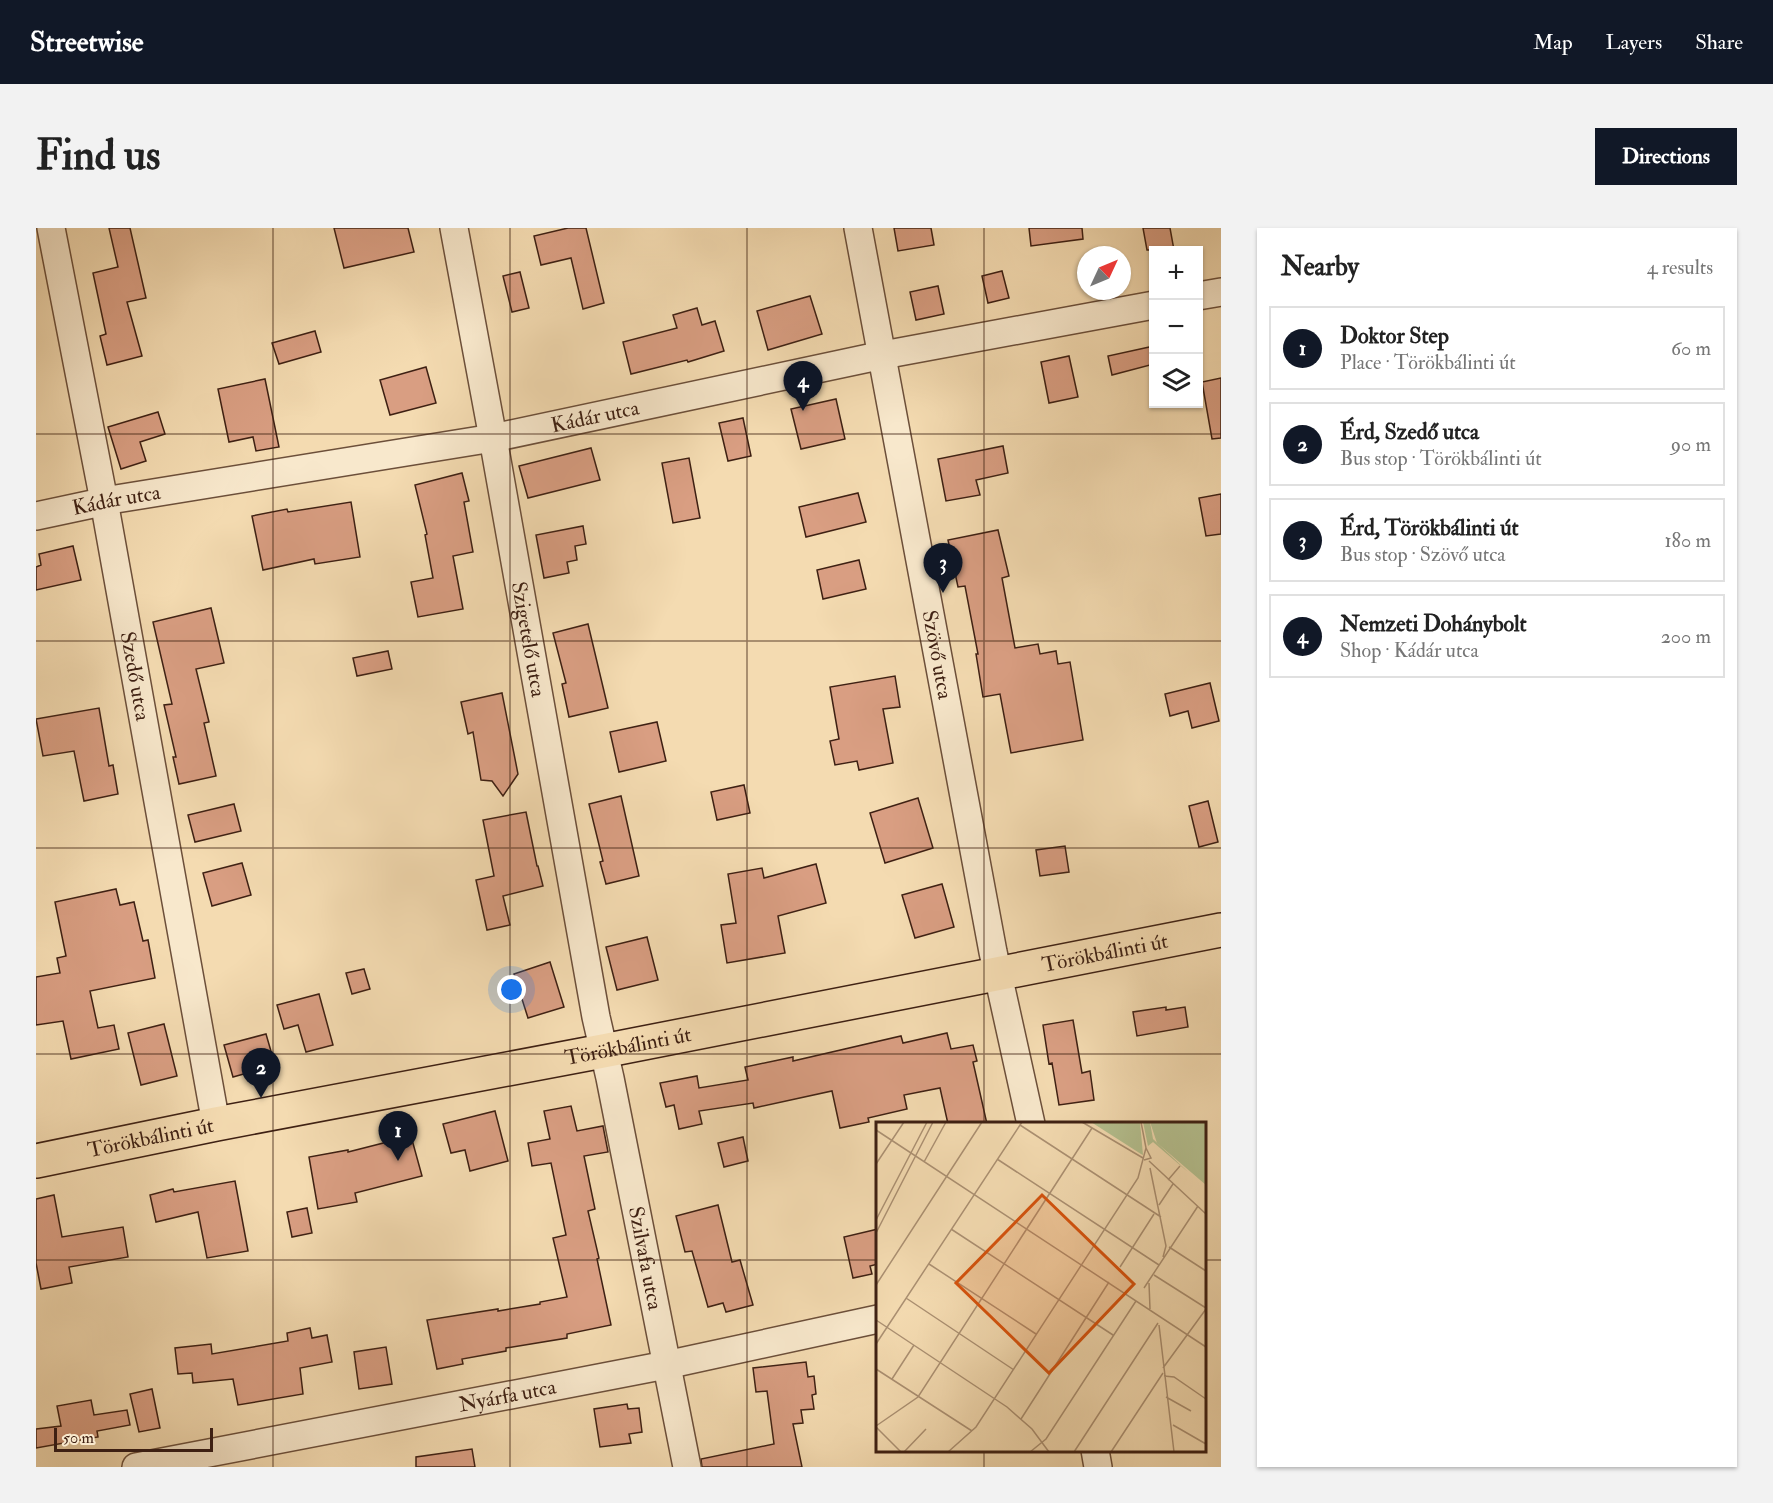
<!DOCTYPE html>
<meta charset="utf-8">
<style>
:root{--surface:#fff;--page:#f2f2f2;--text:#222;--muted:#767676;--line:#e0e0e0;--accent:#111827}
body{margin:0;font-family:"IM FELL Double Pica",serif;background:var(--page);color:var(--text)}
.controls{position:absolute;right:18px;top:18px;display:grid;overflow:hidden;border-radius:0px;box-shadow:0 2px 4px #0004}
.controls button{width:54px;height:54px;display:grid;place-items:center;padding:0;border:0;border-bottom:2px solid var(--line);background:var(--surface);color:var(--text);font:30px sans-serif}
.compass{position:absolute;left:1041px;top:18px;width:54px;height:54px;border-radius:50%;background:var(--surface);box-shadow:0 2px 4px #0004;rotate:46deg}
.scale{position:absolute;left:18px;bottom:15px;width:159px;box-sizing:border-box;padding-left:6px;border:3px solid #3e2013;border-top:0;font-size:16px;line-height:21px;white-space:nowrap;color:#3e2013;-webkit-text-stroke:4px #f8e8cc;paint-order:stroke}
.you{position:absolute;left:476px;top:762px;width:21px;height:21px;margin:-15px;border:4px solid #fff;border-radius:50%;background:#1a73e8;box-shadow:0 0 0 9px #1a73e833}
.badge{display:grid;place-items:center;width:39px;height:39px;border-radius:50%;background:var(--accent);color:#fff;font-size:20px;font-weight:700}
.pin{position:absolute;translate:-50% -50px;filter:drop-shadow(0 2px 3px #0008)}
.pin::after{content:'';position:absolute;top:32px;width:21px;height:18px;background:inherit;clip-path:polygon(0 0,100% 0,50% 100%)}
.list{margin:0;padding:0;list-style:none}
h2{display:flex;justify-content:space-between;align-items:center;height:78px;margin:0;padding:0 24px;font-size:26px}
h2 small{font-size:20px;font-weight:400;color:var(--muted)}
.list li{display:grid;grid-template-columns:39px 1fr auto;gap:18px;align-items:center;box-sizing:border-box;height:84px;margin:0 12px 12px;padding:0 12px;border:2px solid var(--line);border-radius:0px}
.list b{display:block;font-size:22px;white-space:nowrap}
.list p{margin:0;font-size:20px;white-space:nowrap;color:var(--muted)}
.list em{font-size:20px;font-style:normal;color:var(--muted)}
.icon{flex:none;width:33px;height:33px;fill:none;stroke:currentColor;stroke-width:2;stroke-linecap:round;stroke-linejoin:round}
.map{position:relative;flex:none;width:1185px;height:1239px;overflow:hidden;border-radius:0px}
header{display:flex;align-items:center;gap:36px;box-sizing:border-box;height:84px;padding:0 30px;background:var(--accent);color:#fff}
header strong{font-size:28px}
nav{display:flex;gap:33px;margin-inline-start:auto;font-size:21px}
.intro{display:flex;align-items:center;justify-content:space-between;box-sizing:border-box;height:144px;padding:0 36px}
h1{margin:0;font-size:42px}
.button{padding:15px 27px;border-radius:0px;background:var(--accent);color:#fff;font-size:21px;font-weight:700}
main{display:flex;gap:36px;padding:0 36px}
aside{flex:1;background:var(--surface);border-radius:0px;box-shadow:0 2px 4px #0004}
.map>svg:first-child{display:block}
</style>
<header>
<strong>Streetwise</strong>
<nav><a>Map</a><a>Layers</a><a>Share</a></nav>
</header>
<div class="intro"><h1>Find us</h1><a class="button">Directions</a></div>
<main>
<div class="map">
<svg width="1185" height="1239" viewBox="0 0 1185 1239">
<rect width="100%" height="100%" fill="#f4dbb1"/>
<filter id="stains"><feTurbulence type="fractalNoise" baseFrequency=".00333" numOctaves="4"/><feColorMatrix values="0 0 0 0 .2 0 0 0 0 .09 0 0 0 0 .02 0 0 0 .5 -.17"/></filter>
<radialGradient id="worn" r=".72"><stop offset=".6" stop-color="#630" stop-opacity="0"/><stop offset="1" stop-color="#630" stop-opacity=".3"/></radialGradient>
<path fill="#d99e82" stroke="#3e2013" stroke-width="1.5" d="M 73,0 L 94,0 L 110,70 L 91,74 L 106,128 L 71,137 L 64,108 L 70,106 L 57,45 L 82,39 Z
M 298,0 L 372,0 L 378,24 L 308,40 Z
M 532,0 L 550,0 L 568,75 L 547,81 L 535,30 L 505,37 L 498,8 Z
M 858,0 L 895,0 L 898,17 L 862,23 Z
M 993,0 L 1046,0 L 1047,11 L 995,18 Z
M 1107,0 L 1134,0 L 1138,22 L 1111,22 Z
M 966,43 L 973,70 L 952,75 L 946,48 Z
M 484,44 L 493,80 L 476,84 L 467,48 Z
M 902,58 L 908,86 L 880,92 L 874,64 Z
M 774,68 L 786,106 L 732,122 L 721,83 Z
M 661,80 L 666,97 L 679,93 L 688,123 L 652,134 L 651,132 L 595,146 L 587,114 L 641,100 L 637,87 Z
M 279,103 L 285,124 L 243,136 L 236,115 Z
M 1118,118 L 1118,136 L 1076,147 L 1072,128 Z
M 1033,128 L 1042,169 L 1013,175 L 1005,134 Z
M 390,139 L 400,175 L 354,187 L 344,152 Z
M 1185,150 L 1185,210 L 1176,211 L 1166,154 Z
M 229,151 L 243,219 L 220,223 L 217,209 L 193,214 L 182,161 Z
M 800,171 L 809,211 L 765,221 L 755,181 Z
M 122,184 L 129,206 L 104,214 L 110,233 L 85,241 L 72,199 Z
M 707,190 L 715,228 L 692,233 L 683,195 Z
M 967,218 L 972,245 L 940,252 L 944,267 L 910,273 L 902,231 Z
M 555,220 L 564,252 L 492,270 L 483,238 Z
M 653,230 L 664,290 L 637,295 L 626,235 Z
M 426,245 L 433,273 L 428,274 L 437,324 L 417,328 L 427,381 L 382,389 L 375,354 L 397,350 L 389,307 L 391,306 L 379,257 Z
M 822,265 L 830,294 L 770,309 L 763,279 Z
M 1185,266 L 1185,306 L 1170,308 L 1163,270 Z
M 315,274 L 324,329 L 279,336 L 278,331 L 227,342 L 216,288 L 251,281 L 252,284 Z
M 547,298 L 550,316 L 539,318 L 541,332 L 531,334 L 533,345 L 508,350 L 500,307 Z
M 962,302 L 973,348 L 966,350 L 979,420 L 1002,416 L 1004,426 L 1020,423 L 1022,436 L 1034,434 L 1047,512 L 975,525 L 964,466 L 947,469 L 940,426 L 942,426 L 929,358 L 922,359 L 912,312 Z
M 37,318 L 45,352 L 0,362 L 0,339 L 5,337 L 3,326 Z
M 823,332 L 830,361 L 787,371 L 781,342 Z
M 175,380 L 188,435 L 160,441 L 173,494 L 168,495 L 180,548 L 143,556 L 137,529 L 140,529 L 128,477 L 136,476 L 117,394 Z
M 552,396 L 572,480 L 533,489 L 526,456 L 530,455 L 517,405 Z
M 352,423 L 356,441 L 321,448 L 317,430 Z
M 859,448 L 864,479 L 847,481 L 857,535 L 823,542 L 821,533 L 799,537 L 794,513 L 803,511 L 794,459 Z
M 1174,455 L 1183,493 L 1156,500 L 1152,483 L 1134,488 L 1129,466 Z
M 466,465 L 482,546 L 467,568 L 456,553 L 445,552 L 437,504 L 432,506 L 425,474 Z
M 63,480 L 73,538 L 77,537 L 82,566 L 48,573 L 38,523 L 7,528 L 0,491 Z
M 621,494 L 630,533 L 583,544 L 574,504 Z
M 708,557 L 714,585 L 681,592 L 675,564 Z
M 585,568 L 603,648 L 570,656 L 564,634 L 567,633 L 553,576 Z
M 882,570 L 897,620 L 849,635 L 834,585 Z
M 1172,573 L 1182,614 L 1163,619 L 1153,578 Z
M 198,576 L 205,603 L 159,614 L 152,587 Z
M 490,584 L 501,638 L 502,638 L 507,658 L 467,668 L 474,697 L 451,702 L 440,652 L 458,648 L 447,592 Z
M 1029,618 L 1033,644 L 1004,648 L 1000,622 Z
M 206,635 L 215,667 L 176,678 L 167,645 Z
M 780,636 L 790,675 L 742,688 L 749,725 L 691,735 L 685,697 L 700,695 L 692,646 L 726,640 L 728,650 Z
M 906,656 L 918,699 L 879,710 L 866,667 Z
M 80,661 L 84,677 L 98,674 L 107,713 L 112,712 L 119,750 L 54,763 L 62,800 L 78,797 L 83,821 L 35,831 L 27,793 L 0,797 L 0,749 L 24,745 L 21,730 L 30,728 L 19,674 Z
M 611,709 L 622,752 L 581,762 L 570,719 Z
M 514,734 L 528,779 L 492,790 L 478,746 Z
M 328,741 L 334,761 L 316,766 L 310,745 Z
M 283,766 L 297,817 L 270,824 L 262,797 L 248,801 L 241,777 Z
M 1130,779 L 1130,782 L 1149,779 L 1152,799 L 1101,808 L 1097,784 Z
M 1037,792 L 1046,845 L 1054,843 L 1058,872 L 1023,877 L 1016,835 L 1013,836 L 1007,797 Z
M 128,796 L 141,848 L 105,857 L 92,805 Z
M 911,805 L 915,821 L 937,817 L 941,833 L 937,834 L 951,896 L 912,896 L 904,860 L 868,867 L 871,881 L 832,890 L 833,894 L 804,900 L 796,863 L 718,880 L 717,875 L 663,883 L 666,896 L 643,901 L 638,877 L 630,879 L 624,855 L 661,848 L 663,860 L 712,852 L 709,839 L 757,829 L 757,833 L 865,808 L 867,815 Z
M 230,806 L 239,837 L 197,849 L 188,817 Z
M 535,878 L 541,903 L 567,898 L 572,924 L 548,928 L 559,981 L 552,983 L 563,1030 L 561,1031 L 575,1097 L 531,1106 L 531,1110 L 470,1120 L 470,1123 L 426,1131 L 427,1136 L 401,1141 L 391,1092 L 462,1081 L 462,1083 L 504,1076 L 504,1074 L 531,1069 L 517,1010 L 530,1007 L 515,935 L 496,938 L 492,915 L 514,911 L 508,883 Z
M 459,883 L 472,933 L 434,943 L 429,922 L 415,925 L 407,896 Z
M 375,908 L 386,948 L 319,965 L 321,974 L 282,981 L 273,929 L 312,922 L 312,924 Z
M 707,909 L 712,933 L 688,939 L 682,915 Z
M 199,953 L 212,1023 L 171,1030 L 162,984 L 120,994 L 114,967 L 137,961 L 138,964 Z
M 18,967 L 26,1009 L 87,999 L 92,1029 L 33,1039 L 36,1055 L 5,1061 L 0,1035 L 0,971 Z
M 682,977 L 696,1034 L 704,1032 L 717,1077 L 690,1084 L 687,1075 L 672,1079 L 656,1023 L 649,1024 L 640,988 Z
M 271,980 L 276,1005 L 256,1009 L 251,984 Z
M 842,1001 L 842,1036 L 834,1038 L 836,1046 L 817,1050 L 808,1009 Z
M 274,1100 L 276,1110 L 291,1107 L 296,1134 L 264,1140 L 267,1166 L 202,1177 L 197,1151 L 157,1155 L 156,1145 L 142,1146 L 139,1120 L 175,1116 L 176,1126 L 252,1113 L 251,1105 Z
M 350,1119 L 356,1156 L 323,1161 L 318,1124 Z
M 770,1134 L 772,1149 L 778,1148 L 780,1166 L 776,1167 L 778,1181 L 765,1182 L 767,1195 L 757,1196 L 766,1239 L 666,1239 L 665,1231 L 738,1216 L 731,1163 L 720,1164 L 717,1140 Z
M 116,1161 L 124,1200 L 103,1204 L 94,1166 Z
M 55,1172 L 58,1187 L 91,1182 L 94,1197 L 61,1203 L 62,1209 L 0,1220 L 0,1201 L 25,1198 L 21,1178 Z
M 591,1176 L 592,1181 L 603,1180 L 606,1204 L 593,1206 L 595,1215 L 564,1219 L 558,1181 Z
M 436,1221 L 439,1239 L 380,1239 L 380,1229 Z"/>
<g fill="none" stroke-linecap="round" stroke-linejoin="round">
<defs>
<g id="minor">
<path id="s1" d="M 15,0 L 68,273 L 180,896"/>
<path id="s2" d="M 418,0 L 457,210 L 560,789 L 574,850 L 651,1239"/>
<path id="s3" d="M 822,0 L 957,724 L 995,896"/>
<path d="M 1162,68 L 1185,64"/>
<path id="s4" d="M 0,288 L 80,271 L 457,210 L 847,127 L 1118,77"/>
<path d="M 1059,1222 L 1062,1239"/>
<path id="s5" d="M 100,1239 L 630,1137 L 842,1091"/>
</g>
<g id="major">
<path id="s6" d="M 0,933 L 180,896 L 567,823 L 1185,702"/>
</g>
</defs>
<use href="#minor" stroke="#6c4f3a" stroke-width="30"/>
<use href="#major" stroke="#3e2013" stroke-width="36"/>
<use href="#minor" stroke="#f8e8cc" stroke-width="27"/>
<use href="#major" stroke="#f4dbb1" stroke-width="33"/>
</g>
<path fill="none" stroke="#3e2013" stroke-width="1.5" stroke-opacity="0.55" d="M 237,0 L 237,1239M 474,0 L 474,1239M 711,0 L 711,1239M 948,0 L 948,896M 0,206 L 1185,206M 0,413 L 1185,413M 0,620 L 1185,620M 0,826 L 1185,826M 0,1032 L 842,1032M 1168,1032 L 1185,1032M 948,1222 L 948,1239"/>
<g text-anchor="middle" stroke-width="6" stroke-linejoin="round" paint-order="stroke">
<g font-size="21" fill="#3e2013" stroke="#f8e8cc">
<text dy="7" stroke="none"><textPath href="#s4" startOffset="568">Kádár utca</textPath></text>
<text dy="7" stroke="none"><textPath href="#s4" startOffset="82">Kádár utca</textPath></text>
<text dy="7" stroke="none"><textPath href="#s2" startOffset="418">Szigetelő utca</textPath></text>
<text dy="7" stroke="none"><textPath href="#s3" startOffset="434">Szövő utca</textPath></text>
<text dy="7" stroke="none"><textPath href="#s1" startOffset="456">Szedő utca</textPath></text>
<text dy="7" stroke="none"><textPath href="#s6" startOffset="1089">Törökbálinti út</textPath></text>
<text dy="7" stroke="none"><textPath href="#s6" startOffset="603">Törökbálinti út</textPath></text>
<text dy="7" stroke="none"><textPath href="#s6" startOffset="117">Törökbálinti út</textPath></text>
<text dy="7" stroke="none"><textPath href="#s2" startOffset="1048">Szilvafa utca</textPath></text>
<text dy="7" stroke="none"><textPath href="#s5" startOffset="378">Nyárfa utca</textPath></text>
</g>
</g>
<g transform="translate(840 894)">
<rect width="330" height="330" fill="#f4dbb1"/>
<path d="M 215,0 L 264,0 L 267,33 L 265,32 ZM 274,0 L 330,0 L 330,63 L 281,21 Z" fill="#b5c190"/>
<path d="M 267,0 L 274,0 L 277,17 L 312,50 L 277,20 L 272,24 Z" fill="#b5c190"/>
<path fill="none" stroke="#ab9072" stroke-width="1.5" d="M 206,0 L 267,36M 144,3 L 285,95M 0,8 L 330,225M 121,37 L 283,143M 268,38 L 275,36 L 270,26M 273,39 L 330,92M 48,40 L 70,0M 0,42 L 28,0M 274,46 L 290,124 L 287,135M 292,58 L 304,44M 283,83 L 297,62M 0,98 L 51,0M 75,107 L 237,213M 0,111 L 57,0M 293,125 L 330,149M 53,142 L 160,212M 244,145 L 278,92M 278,153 L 330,186M 273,161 L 274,187M 0,163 L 106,0M 268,166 L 322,84M 30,176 L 138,248M 0,198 L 131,285 L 156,307 L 173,330M 283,203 L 298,330M 0,222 L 146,0M 287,246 L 330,187M 0,247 L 96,309M 288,254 L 298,255 L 330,277M 16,257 L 38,223M 290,275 L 315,289M 145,297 L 233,160M 297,303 L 330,322M 0,304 L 42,275 L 216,6M 0,305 L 25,330M 28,330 L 50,307M 72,330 L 100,305 L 262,56 L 270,26 L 265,0M 154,330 L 170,317 L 260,179M 198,330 L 282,201M 235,330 L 287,251"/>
<path fill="#d7530d" fill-opacity="0.15" stroke="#d7530d" stroke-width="3" d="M 166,73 L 258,162 L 173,251 L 80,161 Z"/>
<rect width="330" height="330" fill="none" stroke="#3e2013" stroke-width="3"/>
</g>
<rect width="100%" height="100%" filter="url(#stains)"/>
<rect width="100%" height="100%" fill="url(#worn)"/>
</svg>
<div class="controls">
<button>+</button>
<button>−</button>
<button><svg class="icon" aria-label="layers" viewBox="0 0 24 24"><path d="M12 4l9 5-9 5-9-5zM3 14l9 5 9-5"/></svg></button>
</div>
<svg class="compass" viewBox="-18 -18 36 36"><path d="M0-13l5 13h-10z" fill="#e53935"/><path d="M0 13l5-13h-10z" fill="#767676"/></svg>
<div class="scale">50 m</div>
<div class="you"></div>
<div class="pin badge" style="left:362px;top:933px">1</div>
<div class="pin badge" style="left:225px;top:870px">2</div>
<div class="pin badge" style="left:907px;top:365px">3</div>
<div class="pin badge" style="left:767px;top:183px">4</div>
</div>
<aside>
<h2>Nearby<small>4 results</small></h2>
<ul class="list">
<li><span class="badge">1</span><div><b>Doktor Step</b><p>Place · Törökbálinti út</p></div><em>60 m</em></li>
<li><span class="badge">2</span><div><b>Érd, Szedő utca</b><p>Bus stop · Törökbálinti út</p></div><em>90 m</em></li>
<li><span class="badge">3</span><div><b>Érd, Törökbálinti út</b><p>Bus stop · Szövő utca</p></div><em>180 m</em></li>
<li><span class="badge">4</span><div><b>Nemzeti Dohánybolt</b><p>Shop · Kádár utca</p></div><em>200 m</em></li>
</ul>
</aside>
</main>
